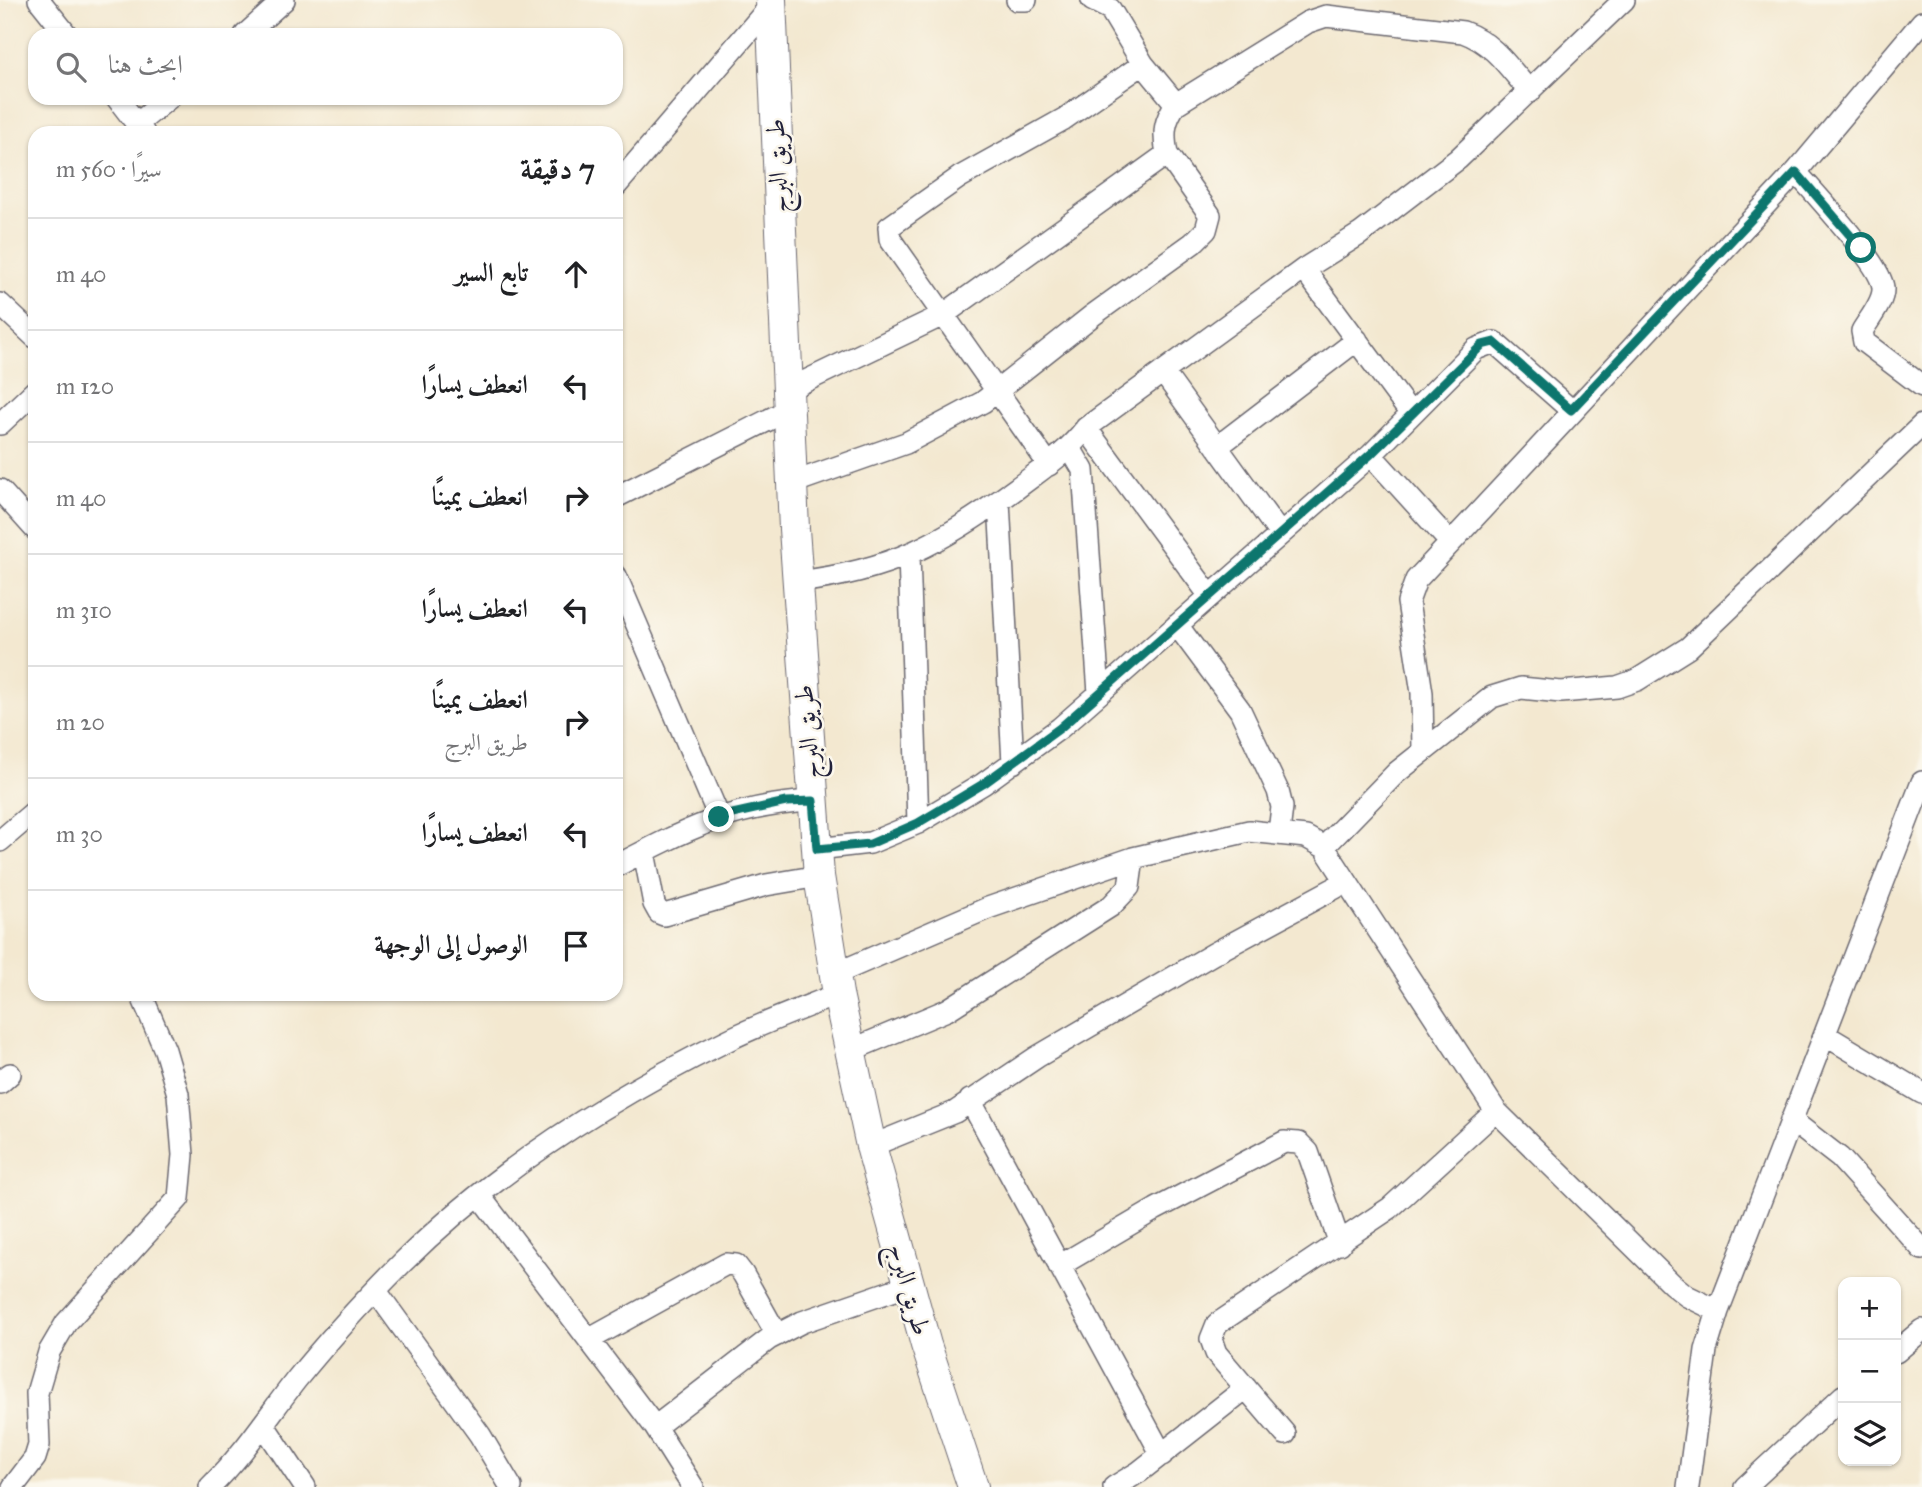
<!DOCTYPE html>
<html lang="ar">
<meta charset="utf-8">
<style>
:root{--surface:#fff;--page:#f6f6f6;--text:#202124;--muted:#757577;--line:#e0e0e0}
body{margin:0;font-family:"IM FELL Great Primer",Amiri,serif;background:var(--page);color:var(--text);direction:rtl}
.controls{position:absolute;right:21px;bottom:21px;display:grid;overflow:hidden;border-radius:14px;box-shadow:0 2px 5px #0004}
.controls button{width:63px;height:63px;display:grid;place-items:center;padding:0;border:0;border-bottom:2px solid var(--line);background:var(--surface);color:var(--text);font:35px sans-serif}
.stop{position:absolute;width:21px;height:21px;margin:-16px;border:5px solid #0f766e;border-radius:50%;background:#fff}
.stop.end{background:#0f766e;border-color:#fff;box-shadow:0 2px 7px #0008}
.list{margin:0;padding:0;list-style:none}
h2{display:flex;justify-content:space-between;align-items:center;height:91px;margin:0;padding:0 28px;font-size:30px}
h2 small{font-size:23px;font-weight:400;color:var(--muted)}
.list li{display:grid;grid-template-columns:46px 1fr auto;gap:21px;align-items:center;box-sizing:border-box;height:112px;padding:0 28px;border-top:2px solid var(--line)}
.list b{display:block;font-size:26px;white-space:nowrap}
.list p{margin:0;font-size:23px;white-space:nowrap;color:var(--muted)}
.list em{font-size:23px;font-style:normal;color:var(--muted)}
.icon{flex:none;width:38px;height:38px;fill:none;stroke:currentColor;stroke-width:2;stroke-linecap:round;stroke-linejoin:round}
.map{position:relative;flex:none;width:1922px;height:1487px;overflow:hidden;direction:ltr}
.search{position:absolute;background:var(--surface);box-shadow:0 2px 5px #0004;left:28px;top:28px;width:595px;height:77px;display:flex;align-items:center;gap:18px;box-sizing:border-box;padding:0 24px;border-radius:21px;color:var(--muted);font-size:26px}
.panel{position:absolute;background:var(--surface);box-shadow:0 2px 5px #0004;left:28px;top:126px;width:595px;height:875px;border-radius:21px;direction:rtl}
.map>svg:first-child{display:block}
</style>
<div class="map">
<svg width="1922" height="1487" viewBox="0 0 1922 1487">
<rect width="100%" height="100%" fill="#fbf7ec"/>
<filter id="ink" filterUnits="userSpaceOnUse"><feTurbulence type="fractalNoise" baseFrequency=".0143" numOctaves="2"/><feDisplacementMap in="SourceGraphic" scale="14" xChannelSelector="R" yChannelSelector="G"/><feConvolveMatrix kernelMatrix="1 2 1 2 8 2 1 2 1" color-interpolation-filters="sRGB"/></filter>
<filter id="wash" filterUnits="userSpaceOnUse"><feTurbulence type="fractalNoise" baseFrequency=".00686" numOctaves="4" result="noise"/><feDisplacementMap in="SourceGraphic" scale="28" xChannelSelector="R" yChannelSelector="G"/><feGaussianBlur stdDeviation="1.57" result="paint"/><feColorMatrix in="noise" values="0 0 0 0 0 0 0 0 0 0 0 0 0 0 0 0 0 1.4 0 .05"/><feComposite in="paint" operator="in"/></filter>
<g filter="url(#wash)">
<rect width="100%" height="100%" fill="#f3e8d0"/>
</g>
<g filter="url(#ink)">
<g fill="none" stroke-linecap="round" stroke-linejoin="round">
<defs>
<path id="street" d="M 39,0 L 67,35
M 1017,0 L 1026,0
M 1092,0 L 1110,9 L 1143,64 L 1176,104
M 245,35 L 284,0
M 117,98 L 144,133
M 137,124 L 169,98
M 1167,154 C 1163,133 1164,121 1176,104 L 1308,22 L 1326,16 L 1463,32 C 1494,43 1509,68 1530,92
M 1796,172 C 1814,193 1882,265 1883,288 C 1884,302 1869,319 1862,331 L 1864,342 L 1922,386
M 616,186 L 771,5
M 1304,269 L 1411,414
M 0,304 L 35,337
M 1163,372 L 1280,534
M 787,390 L 943,315 L 1167,154 L 1210,215 L 1206,230 L 1193,243 L 1093,315 L 983,402 L 906,443 L 792,483
M 0,424 L 35,391
M 1086,428 L 1210,596
M 1217,447 L 1357,340
M 1070,448 L 1083,470 L 1099,693
M 1371,455 L 1449,541
M 1049,465 L 890,239 L 889,227 L 960,177 L 1064,119 L 1143,64
M 0,490 L 35,529
M 616,497 L 788,410
M 999,501 L 1013,763
M 909,555 L 918,823
M 616,576 L 719,817
M 797,582 C 891,571 942,543 1017,488 C 1042,469 1067,453 1086,428 L 1304,269 L 1360,234 L 1458,159 L 1624,0
M 1177,625 L 1240,710 L 1278,791 L 1282,807 L 1279,832
M 1423,751 L 1422,693 L 1408,602 L 1416,580 L 1796,172 L 1922,22
M 0,841 L 35,811
M 1324,847 L 1396,773 L 1492,697 L 1521,688 L 1561,692 L 1617,687 L 1637,680 L 1688,648 L 1922,425
M 817,849 L 870,843 L 918,823 L 983,784 L 1060,728 L 1371,455 L 1476,349 L 1494,342 L 1571,410
M 644,852 L 654,904 L 659,913 L 664,915 L 766,885 L 819,876
M 616,866 C 685,830 733,805 813,801
M 835,974 L 988,908 L 1133,858 L 1249,831 L 1306,837 L 1324,847 L 1496,1111 L 1672,1284 L 1687,1296 L 1718,1311
M 1825,1035 L 1922,1093
M 849,1051 L 947,1010 L 1111,906 L 1129,887 L 1133,858
M 0,1083 L 10,1074
M 970,1100 L 1162,1455
M 1791,1120 L 1840,1158 L 1922,1249
M 871,1146 L 955,1112 L 1037,1057 L 1213,954 L 1335,888 L 1344,879
M 479,1195 L 655,1427 L 693,1487
M 1059,1266 L 1156,1209 L 1284,1142 L 1299,1143 L 1308,1152 L 1340,1244
M 376,1291 L 480,1435 L 511,1487
M 590,1339 L 726,1264 L 736,1265 L 743,1274 L 777,1335
M 1896,1352 L 1922,1330
M 263,1424 L 305,1487
M 655,1427 L 769,1339 L 802,1322 L 909,1285
M 1285,1434 L 1216,1353 L 1211,1339 L 1217,1324 L 1390,1208 L 1496,1111
M 13,1487 L 35,1458 L 39,1445 L 37,1393 L 49,1352 L 66,1323 L 179,1198 L 183,1155 L 178,1094 L 165,1050 L 141,994
M 210,1487 C 243,1455 268,1416 296,1380 C 329,1339 366,1299 403,1262 C 495,1171 610,1098 726,1041 C 762,1023 801,1009 838,994
M 1114,1487 L 1139,1472 L 1246,1388
M 1688,1487 L 1706,1350 L 1718,1311 L 1922,782
M 1745,1487 L 1843,1396"/>
<path id="secondary" d="M 771,0 L 794,529 L 819,876 L 838,994 L 871,1146 L 926,1345 L 973,1487"/>
</defs>
<use href="#street" stroke="#6b676f" stroke-width="24"/>
<use href="#secondary" stroke="#6b676f" stroke-width="32"/>
<use href="#street" stroke="#fff" stroke-width="21"/>
<use href="#secondary" stroke="#fff" stroke-width="30"/>
</g>
</g>
<g fill="none" stroke-linecap="round" stroke-linejoin="round" filter="url(#ink)">
<path stroke="#0f766e" stroke-width="9" d="M 719,817 L 786,802 L 813,801 L 817,849 L 870,844 L 918,823 L 983,784 L 1060,728 L 1371,454 L 1482,345 L 1494,342 L 1571,410 L 1796,172 L 1861,248"/>
</g>
<g text-anchor="middle" stroke-width="5" stroke-linejoin="round" paint-order="stroke">
<g font-size="26" fill="#22223b" stroke="#fbf7ec">
<text transform="translate(777 166) rotate(-93)" y="9">طريق البرج</text>
<text transform="translate(807 732) rotate(-95)" y="9">طريق البرج</text>
<text transform="translate(910 1289) rotate(74)" y="9">طريق البرج</text>
</g>
</g>
</svg>
<div class="controls">
<button>+</button>
<button>−</button>
<button><svg class="icon" aria-label="layers" viewBox="0 0 24 24"><path d="M12 4l9 5-9 5-9-5zM3 14l9 5 9-5"/></svg></button>
</div>
<div class="stop" style="left:1861px;top:248px"></div>
<div class="stop end" style="left:719px;top:817px"></div>
<div class="search"><svg class="icon" aria-label="search" viewBox="0 0 24 24"><circle cx="10" cy="10" r="6"/><path d="M15 15l6 6"/></svg>ابحث هنا</div>
<section class="panel">
<h2>7 دقيقة<small>سيرًا · 560 m</small></h2>
<ul class="list">
<li><svg class="icon" aria-label="ahead" viewBox="0 0 24 24"><path d="M12 20V5M6 11l6-6 6 6"/></svg><div><b>تابع السير</b></div><em>40 m</em></li>
<li><svg class="icon" aria-label="left" viewBox="0 0 24 24"><path d="M17 20v-9H6M10 6l-5 5 5 5"/></svg><div><b>انعطف يسارًا</b></div><em>120 m</em></li>
<li><svg class="icon" aria-label="right" viewBox="0 0 24 24"><path d="M7 20v-9h11M14 6l5 5-5 5"/></svg><div><b>انعطف يمينًا</b></div><em>40 m</em></li>
<li><svg class="icon" aria-label="left" viewBox="0 0 24 24"><path d="M17 20v-9H6M10 6l-5 5 5 5"/></svg><div><b>انعطف يسارًا</b></div><em>310 m</em></li>
<li><svg class="icon" aria-label="right" viewBox="0 0 24 24"><path d="M7 20v-9h11M14 6l5 5-5 5"/></svg><div><b>انعطف يمينًا</b><p>طريق البرج</p></div><em>20 m</em></li>
<li><svg class="icon" aria-label="left" viewBox="0 0 24 24"><path d="M17 20v-9H6M10 6l-5 5 5 5"/></svg><div><b>انعطف يسارًا</b></div><em>30 m</em></li>
<li><svg class="icon" aria-label="arrive" viewBox="0 0 24 24"><path d="M6 21V4h12l-3 4 3 4H6"/></svg><div><b>الوصول إلى الوجهة</b></div></li>
</ul>
</section>
</div>
